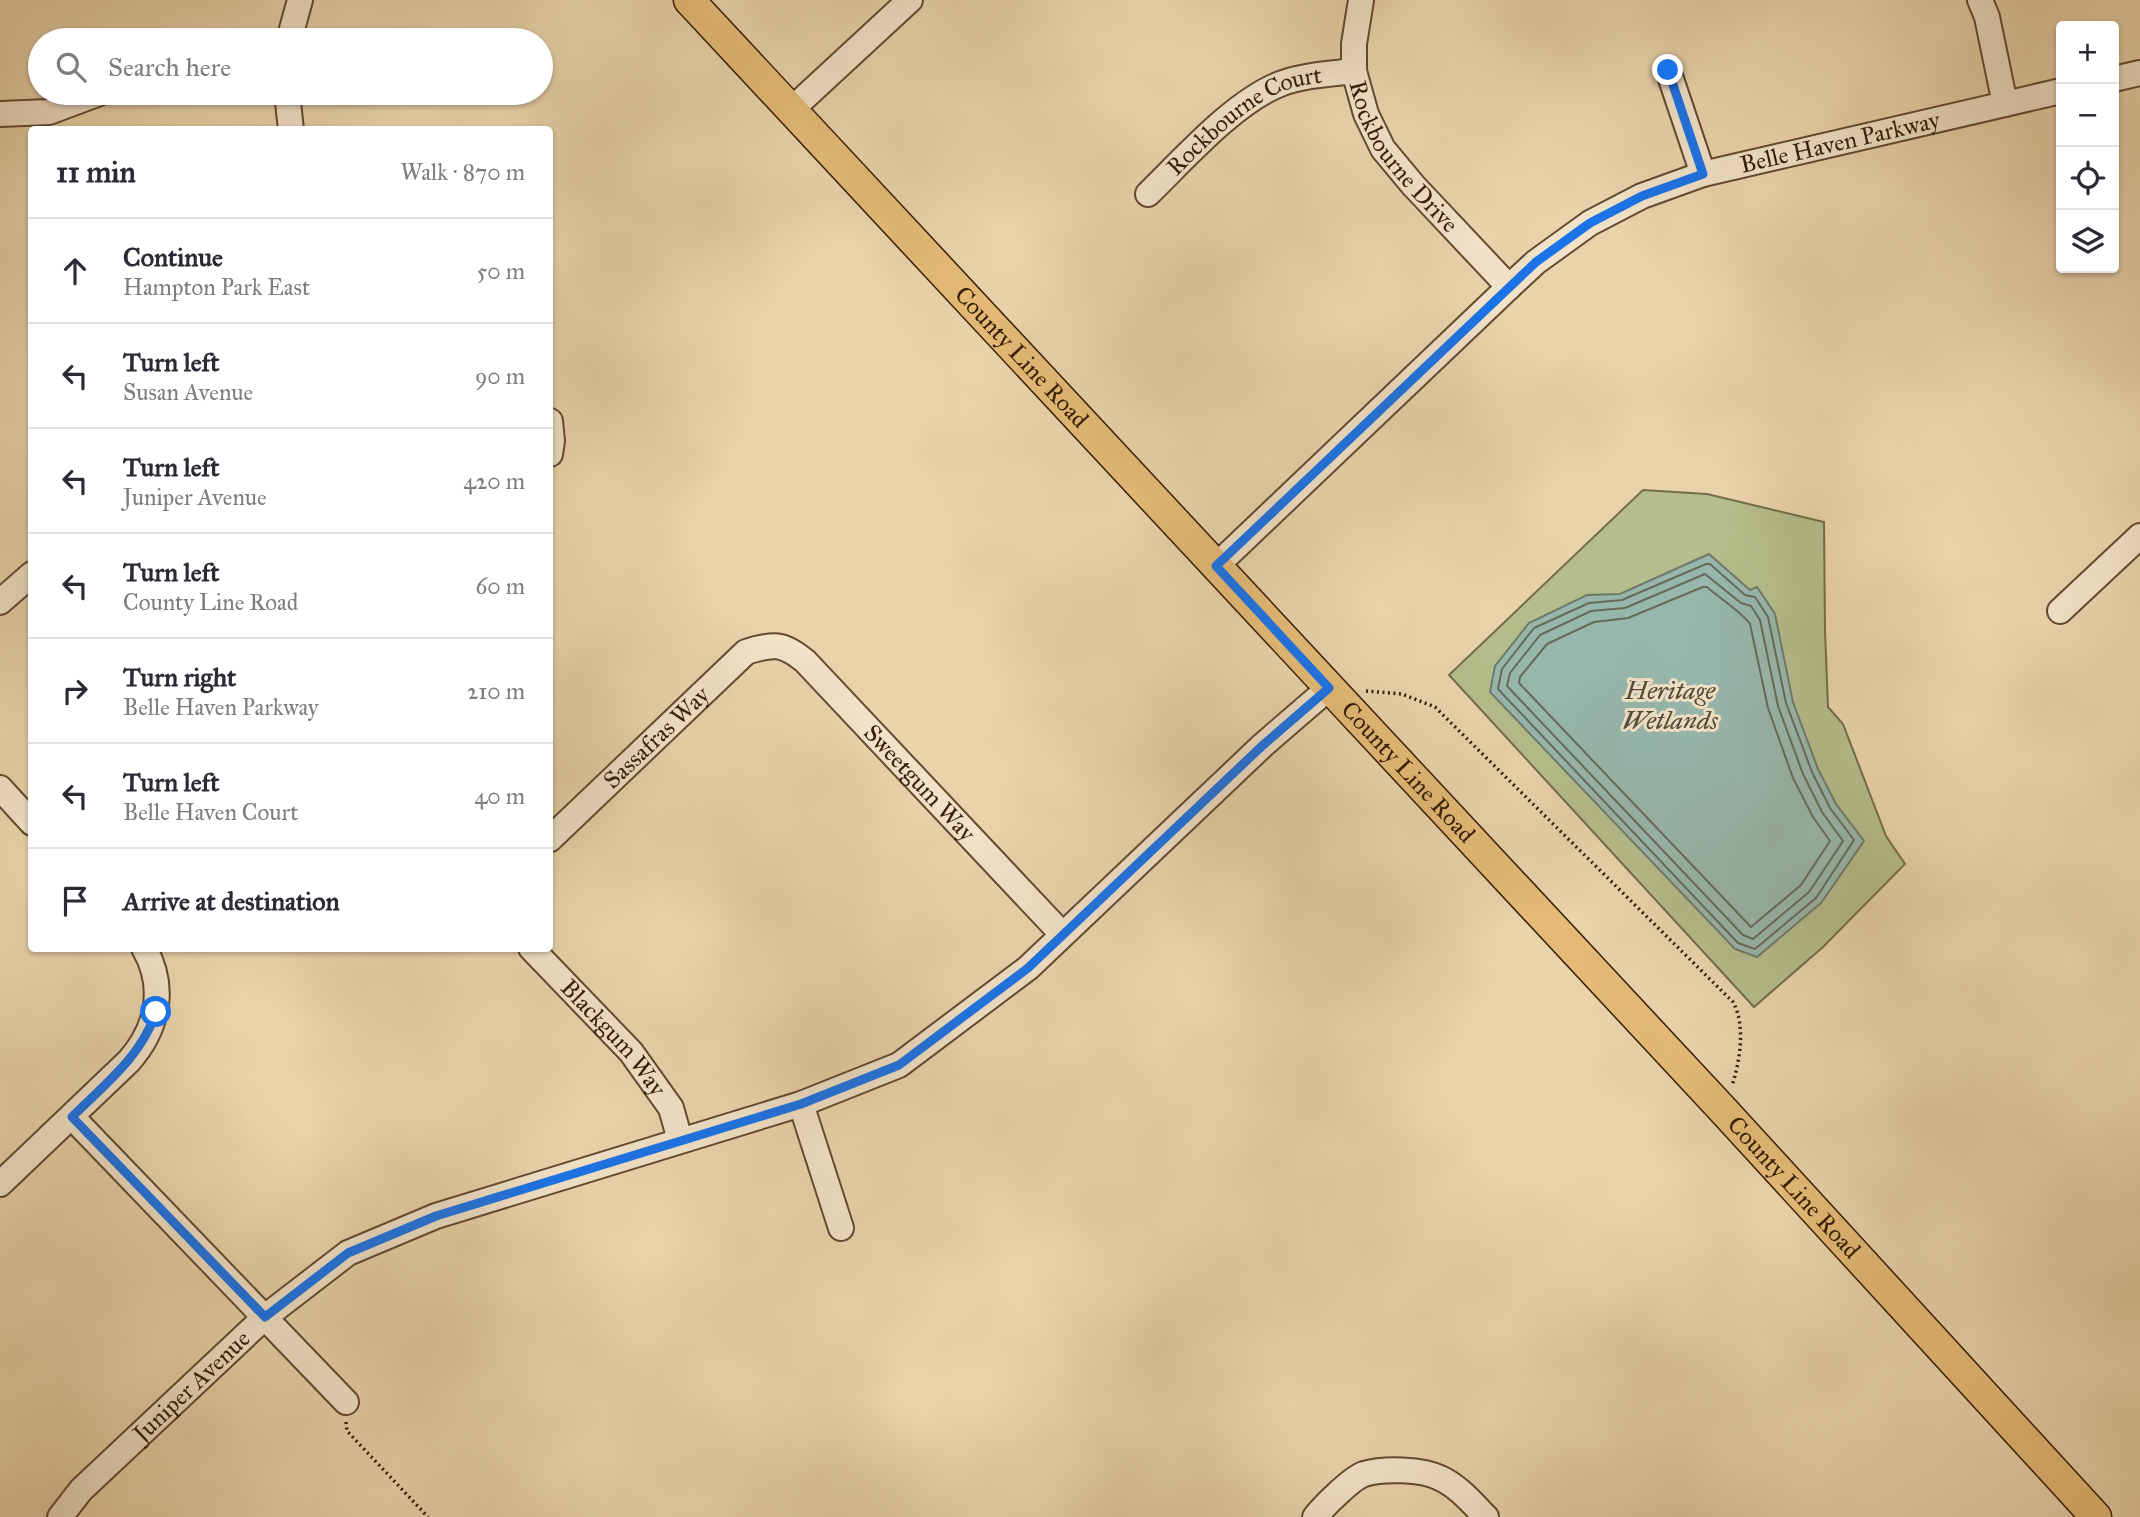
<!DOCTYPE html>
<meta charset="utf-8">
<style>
:root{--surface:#fff;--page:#f7f7f7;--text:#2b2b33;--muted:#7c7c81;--line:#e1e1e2}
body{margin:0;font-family:"IM FELL Great Primer",serif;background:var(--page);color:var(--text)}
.controls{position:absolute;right:21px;top:21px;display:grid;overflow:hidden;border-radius:7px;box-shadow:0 2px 5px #0004}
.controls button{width:63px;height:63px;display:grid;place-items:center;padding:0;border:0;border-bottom:2px solid var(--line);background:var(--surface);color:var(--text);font:35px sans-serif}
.stop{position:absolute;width:21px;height:21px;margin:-16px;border:5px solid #1a73e8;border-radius:50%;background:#fff}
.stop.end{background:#1a73e8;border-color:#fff;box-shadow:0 2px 7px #0008}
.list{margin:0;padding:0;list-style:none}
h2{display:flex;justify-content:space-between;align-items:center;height:91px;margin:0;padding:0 28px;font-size:30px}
h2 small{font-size:23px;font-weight:400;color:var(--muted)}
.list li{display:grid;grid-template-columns:46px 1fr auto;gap:21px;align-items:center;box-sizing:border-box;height:105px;padding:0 28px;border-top:2px solid var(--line)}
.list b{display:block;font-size:26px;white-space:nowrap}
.list p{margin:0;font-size:23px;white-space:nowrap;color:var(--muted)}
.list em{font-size:23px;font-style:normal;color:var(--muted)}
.icon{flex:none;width:38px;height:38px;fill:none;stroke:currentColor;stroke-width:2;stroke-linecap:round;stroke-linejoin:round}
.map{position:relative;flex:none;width:2140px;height:1517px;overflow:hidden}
.search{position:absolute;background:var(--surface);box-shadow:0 2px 5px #0004;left:28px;top:28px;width:525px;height:77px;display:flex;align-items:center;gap:18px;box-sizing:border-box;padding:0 24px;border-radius:38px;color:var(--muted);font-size:26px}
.panel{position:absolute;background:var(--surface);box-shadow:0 2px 5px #0004;left:28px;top:126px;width:525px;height:826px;border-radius:7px}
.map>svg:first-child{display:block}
</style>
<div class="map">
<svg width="2140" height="1517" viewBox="0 0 2140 1517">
<rect width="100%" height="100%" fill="#e9d3ab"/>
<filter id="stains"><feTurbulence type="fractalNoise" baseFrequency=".00286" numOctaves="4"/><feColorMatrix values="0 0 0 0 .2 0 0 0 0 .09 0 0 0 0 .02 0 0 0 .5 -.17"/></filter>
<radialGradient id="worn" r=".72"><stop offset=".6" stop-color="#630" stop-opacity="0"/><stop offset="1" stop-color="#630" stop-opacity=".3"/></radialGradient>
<path fill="#b4bd8b" stroke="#746d49" stroke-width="2" d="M 1643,490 L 1707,494 L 1824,522 L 1825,630 L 1828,707 L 1843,724 L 1886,836 L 1905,864 L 1823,947 L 1754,1007 L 1449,675 Z"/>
<path fill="#97b7ad" stroke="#70796b" stroke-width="2" d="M 1709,554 L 1750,590 L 1757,587 L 1775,614 L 1793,702 L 1818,769 L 1836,804 L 1864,841 L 1821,903 L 1757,957 L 1735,949 L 1490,692 L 1495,666 L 1529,623 L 1587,595 L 1620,594 Z"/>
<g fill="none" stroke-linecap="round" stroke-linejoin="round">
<path stroke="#666a5a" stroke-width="2" d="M 1706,564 L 1710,564 L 1745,595 L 1755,597 L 1768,617 L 1786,703 L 1812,772 L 1830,808 L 1854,840 L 1816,898 L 1755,949 L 1738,943 L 1498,689 L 1502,669 L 1534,628 L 1589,603 L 1622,600 Z
M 1705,574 L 1741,603 L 1751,606 L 1760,620 L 1778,706 L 1803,774 L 1822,812 L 1843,841 L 1809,892 L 1753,939 L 1743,935 L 1507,686 L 1510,673 L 1540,635 L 1591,611 L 1625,608 Z
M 1703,587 L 1707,587 C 1718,597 1744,614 1750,624 L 1768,708 L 1793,778 L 1813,817 L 1830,841 L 1801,885 L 1751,927 L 1519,683 L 1520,677 L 1547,644 L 1594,622 L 1628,618 Z"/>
<defs>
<g id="minor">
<path id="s1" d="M 1361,0 L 1354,44 L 1354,71 L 1366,114 L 1383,149 L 1413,185 L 1509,287"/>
<path d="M 1980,0 L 1987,17 L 2005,104"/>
<path d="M 289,40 L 300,0"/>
<path d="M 1668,70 L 1703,174"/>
<path d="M 2114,79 L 2140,73"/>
<path d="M 287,93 L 291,130"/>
<path d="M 791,110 L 910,0"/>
<path d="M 0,114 L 49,112 L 100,93"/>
<path id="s2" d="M 1148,194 C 1184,159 1234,102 1280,84 C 1303,75 1330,74 1354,71"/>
<path d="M 550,421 L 552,441 L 550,454"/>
<path id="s3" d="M 1216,566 L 1509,287 L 1536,262 L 1590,223 L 1642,196 L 1703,174 L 2061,91"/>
<path d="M 0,602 L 32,574"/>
<path d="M 2060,611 L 2140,536"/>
<path d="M 0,788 L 32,823"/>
<path id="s4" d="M 550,839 L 746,652 C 774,643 783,643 805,661 L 1062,934"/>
<path id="s5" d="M 531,948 L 631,1052 L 671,1108 L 680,1140"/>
<path d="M 801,1104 L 841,1228"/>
<path d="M 72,1117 L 346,1402"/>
<path d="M 0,1184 L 129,1061 C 157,1029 167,988 144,948"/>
<path id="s6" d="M 60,1517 L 81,1490 L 265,1317 L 348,1253 L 436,1216 L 801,1104 L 899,1065 L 1028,968 L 1263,745 L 1329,688"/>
<path d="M 1315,1517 C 1324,1506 1352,1478 1364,1474 C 1384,1468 1422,1469 1440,1478 C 1458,1486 1472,1503 1486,1517"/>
</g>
<g id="major">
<path id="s7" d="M 689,0 L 1724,1111 L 2096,1517"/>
</g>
</defs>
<use href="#minor" stroke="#624a30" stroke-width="28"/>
<use href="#major" stroke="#351d07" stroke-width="33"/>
<path stroke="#351d07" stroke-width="3.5" stroke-dasharray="2 3.5" stroke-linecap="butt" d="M 1366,691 L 1402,694 L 1435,707 L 1733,1002 C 1746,1025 1740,1061 1732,1086
M 346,1422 L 347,1431 L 428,1517"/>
<use href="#minor" stroke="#f1e2c8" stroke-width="24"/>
<use href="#major" stroke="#e4ba76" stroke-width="30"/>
</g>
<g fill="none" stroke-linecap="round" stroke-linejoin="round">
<path stroke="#1a73e8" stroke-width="9" d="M 156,1012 C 141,1057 105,1084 72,1117 L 265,1317 L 348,1253 L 436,1216 L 801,1104 L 899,1065 L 1028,968 L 1262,746 L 1329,688 L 1216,566 L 1536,262 L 1590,223 L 1642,196 L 1703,174 L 1668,70"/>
</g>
<g text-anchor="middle" stroke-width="6" stroke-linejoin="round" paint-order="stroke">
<g font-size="24" fill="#351d07" stroke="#f1e2c8">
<text dy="8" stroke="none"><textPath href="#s2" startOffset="124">Rockbourne Court</textPath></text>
<text dy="8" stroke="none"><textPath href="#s3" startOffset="772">Belle Haven Parkway</textPath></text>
<text dy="8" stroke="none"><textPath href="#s1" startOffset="172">Rockbourne Drive</textPath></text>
<text dy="8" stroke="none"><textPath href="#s7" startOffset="488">County Line Road</textPath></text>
<text dy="8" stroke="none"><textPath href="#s4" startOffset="147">Sassafras Way</textPath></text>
<text dy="8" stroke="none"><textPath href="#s7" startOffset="1055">County Line Road</textPath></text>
<text dy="8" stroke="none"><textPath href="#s4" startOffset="502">Sweetgum Way</textPath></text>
<text dy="8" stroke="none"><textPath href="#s5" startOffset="122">Blackgum Way</textPath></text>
<text dy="8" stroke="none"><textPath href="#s7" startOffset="1622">County Line Road</textPath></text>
<text dy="8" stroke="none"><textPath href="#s6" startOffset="186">Juniper Avenue</textPath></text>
</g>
<g font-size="26" font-style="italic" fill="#524b39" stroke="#f1e2c8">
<text x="1670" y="699">Heritage<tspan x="1670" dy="30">Wetlands</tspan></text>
</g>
</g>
<rect width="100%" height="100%" filter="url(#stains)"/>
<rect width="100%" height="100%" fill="url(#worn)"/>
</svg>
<div class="controls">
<button>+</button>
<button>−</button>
<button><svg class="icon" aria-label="locate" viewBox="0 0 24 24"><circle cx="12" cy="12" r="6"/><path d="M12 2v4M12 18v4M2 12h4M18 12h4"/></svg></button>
<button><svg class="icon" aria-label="layers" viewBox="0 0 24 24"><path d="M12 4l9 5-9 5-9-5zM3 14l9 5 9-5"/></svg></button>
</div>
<div class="stop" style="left:156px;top:1012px"></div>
<div class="stop end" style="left:1668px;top:70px"></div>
<div class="search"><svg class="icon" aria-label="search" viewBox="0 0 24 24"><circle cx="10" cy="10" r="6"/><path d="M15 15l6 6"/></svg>Search here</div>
<section class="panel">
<h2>11 min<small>Walk · 870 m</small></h2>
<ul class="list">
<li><svg class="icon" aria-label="ahead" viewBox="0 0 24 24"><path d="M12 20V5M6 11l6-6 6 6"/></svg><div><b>Continue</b><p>Hampton Park East</p></div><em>50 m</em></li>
<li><svg class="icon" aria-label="left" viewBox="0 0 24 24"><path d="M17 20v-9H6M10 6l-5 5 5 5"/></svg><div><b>Turn left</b><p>Susan Avenue</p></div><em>90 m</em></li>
<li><svg class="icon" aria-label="left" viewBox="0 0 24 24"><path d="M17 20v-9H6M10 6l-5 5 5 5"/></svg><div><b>Turn left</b><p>Juniper Avenue</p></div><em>420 m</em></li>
<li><svg class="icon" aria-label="left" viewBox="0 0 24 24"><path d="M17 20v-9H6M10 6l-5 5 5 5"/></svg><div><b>Turn left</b><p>County Line Road</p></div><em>60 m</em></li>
<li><svg class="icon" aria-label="right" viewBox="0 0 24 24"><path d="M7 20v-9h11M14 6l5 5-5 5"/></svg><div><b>Turn right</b><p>Belle Haven Parkway</p></div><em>210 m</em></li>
<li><svg class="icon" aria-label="left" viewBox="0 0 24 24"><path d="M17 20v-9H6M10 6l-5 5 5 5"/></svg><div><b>Turn left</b><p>Belle Haven Court</p></div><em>40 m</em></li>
<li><svg class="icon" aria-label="arrive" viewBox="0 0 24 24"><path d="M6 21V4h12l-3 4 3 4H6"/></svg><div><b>Arrive at destination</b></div></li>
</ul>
</section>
</div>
